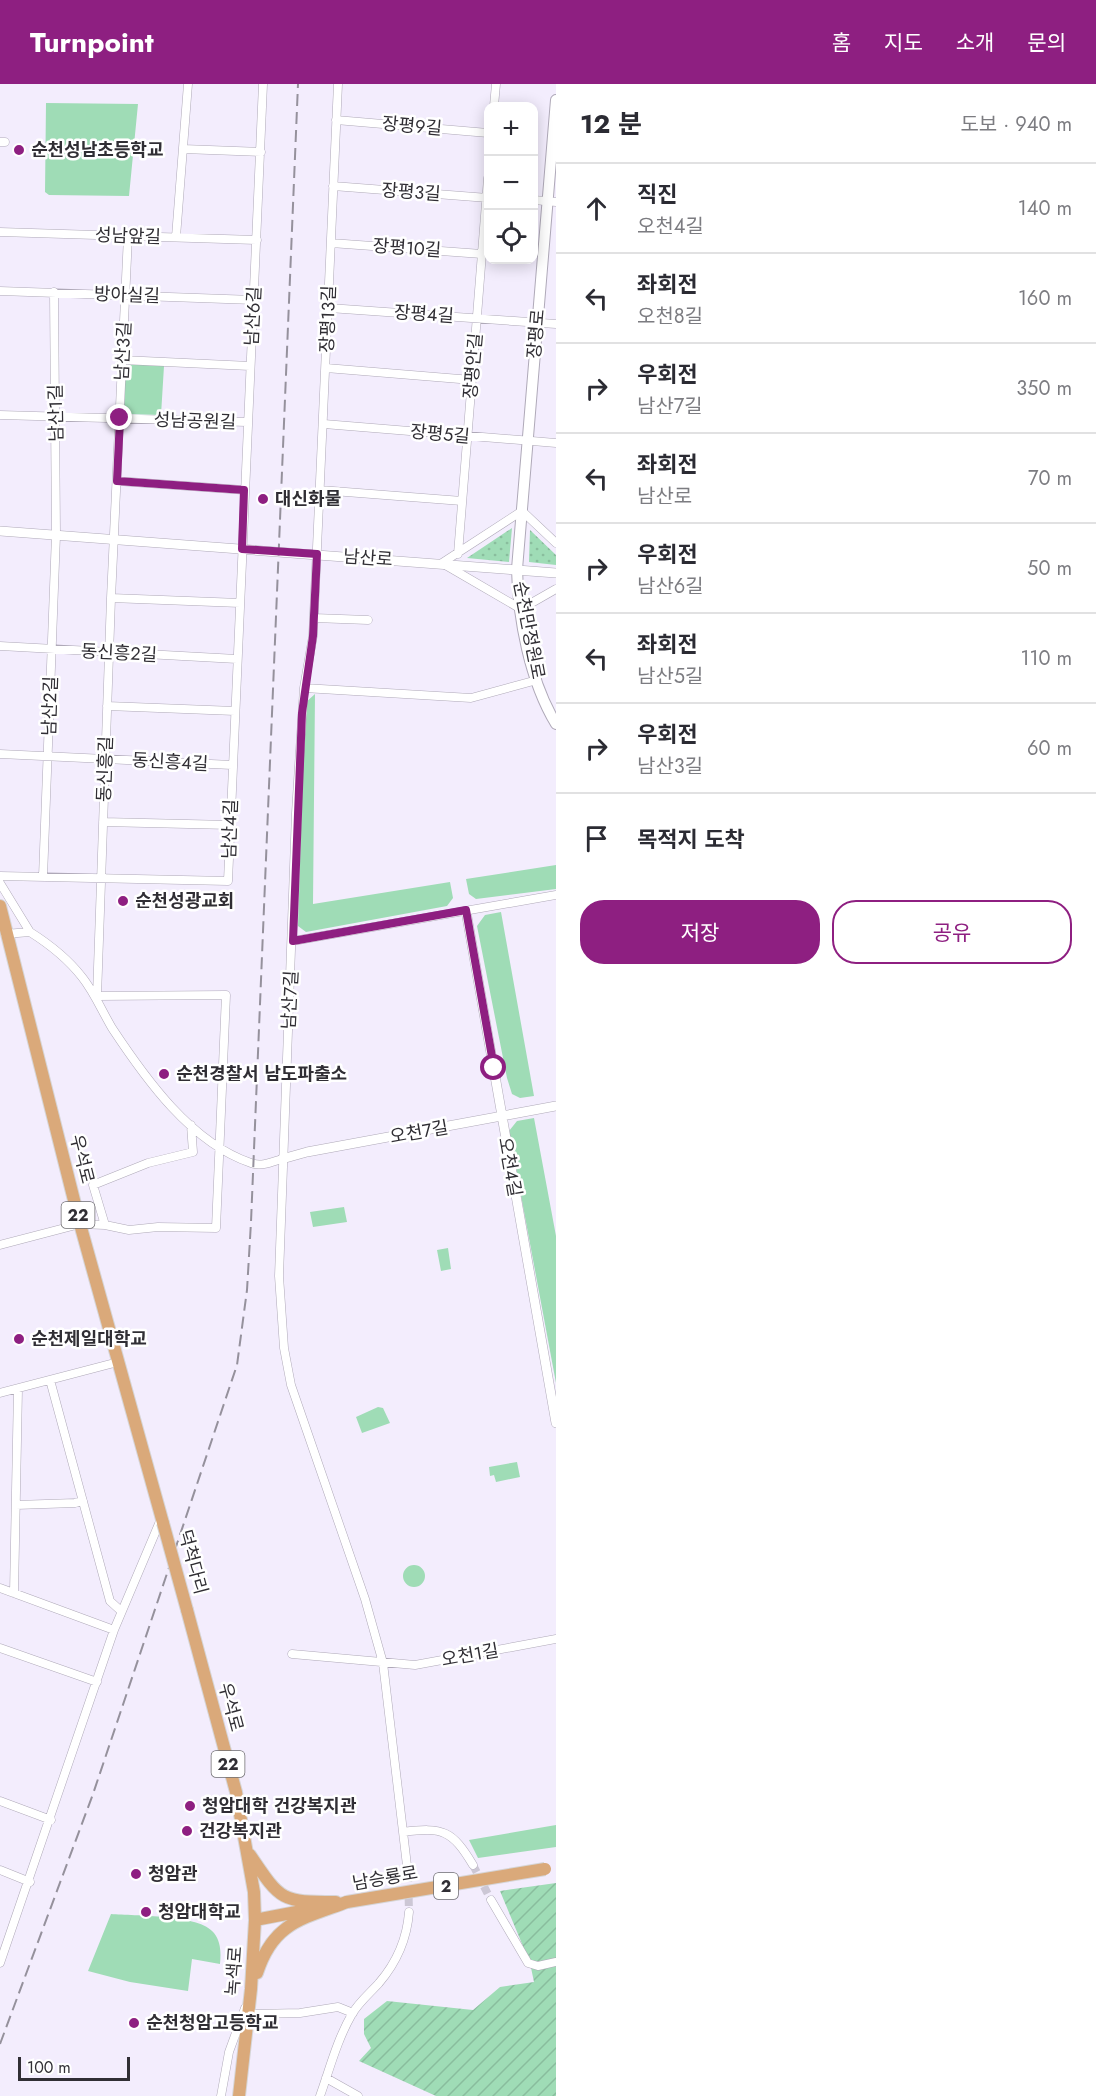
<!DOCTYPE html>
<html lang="ko">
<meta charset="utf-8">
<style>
:root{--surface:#fff;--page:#f2f2f3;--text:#2b2b33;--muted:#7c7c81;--line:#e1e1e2;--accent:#8e1f81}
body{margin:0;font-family:Jost,"Noto Sans KR",sans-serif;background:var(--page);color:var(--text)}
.controls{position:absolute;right:18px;top:18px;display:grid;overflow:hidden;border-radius:12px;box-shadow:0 3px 15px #0003}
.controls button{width:54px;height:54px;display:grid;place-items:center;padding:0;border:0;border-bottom:2px solid var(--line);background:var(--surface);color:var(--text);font:30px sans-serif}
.scale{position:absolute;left:18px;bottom:15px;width:112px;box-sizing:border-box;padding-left:6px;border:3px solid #302e34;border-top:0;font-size:16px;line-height:21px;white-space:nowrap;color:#302e34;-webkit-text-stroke:4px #fff;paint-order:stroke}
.stop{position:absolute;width:18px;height:18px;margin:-14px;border:4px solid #8e1f81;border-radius:50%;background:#fff}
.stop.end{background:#8e1f81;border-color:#fff;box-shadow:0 2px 6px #0008}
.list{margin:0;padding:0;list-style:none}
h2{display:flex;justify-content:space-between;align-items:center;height:78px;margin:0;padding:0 24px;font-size:26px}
h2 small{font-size:20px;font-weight:400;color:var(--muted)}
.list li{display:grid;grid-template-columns:39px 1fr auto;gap:18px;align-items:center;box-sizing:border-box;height:90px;padding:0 24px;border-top:2px solid var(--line)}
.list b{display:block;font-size:22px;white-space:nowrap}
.list p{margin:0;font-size:20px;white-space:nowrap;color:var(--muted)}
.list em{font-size:20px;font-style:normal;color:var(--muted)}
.actions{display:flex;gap:12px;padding:18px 24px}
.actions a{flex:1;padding:14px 0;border:2px solid var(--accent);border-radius:24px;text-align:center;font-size:21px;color:var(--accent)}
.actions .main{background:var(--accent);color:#fff}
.icon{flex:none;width:33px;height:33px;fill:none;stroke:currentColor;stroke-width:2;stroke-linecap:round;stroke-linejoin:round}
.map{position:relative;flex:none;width:556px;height:2012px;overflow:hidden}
header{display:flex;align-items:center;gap:36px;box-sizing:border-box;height:84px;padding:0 30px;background:var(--accent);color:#fff}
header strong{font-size:28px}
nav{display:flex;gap:33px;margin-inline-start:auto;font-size:21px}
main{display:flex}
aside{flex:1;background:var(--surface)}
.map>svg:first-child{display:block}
</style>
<header>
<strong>Turnpoint</strong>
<nav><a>홈</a><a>지도</a><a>소개</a><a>문의</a></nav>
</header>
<main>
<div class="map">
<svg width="556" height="2012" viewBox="0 0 556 2012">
<defs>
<pattern id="grass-dots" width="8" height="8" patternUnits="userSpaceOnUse" patternTransform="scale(1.5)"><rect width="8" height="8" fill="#9fdcb6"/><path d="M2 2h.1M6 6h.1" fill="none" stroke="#89bd9d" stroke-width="1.8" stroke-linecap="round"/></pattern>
<pattern id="garden-furrows" width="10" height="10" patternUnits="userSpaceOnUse" patternTransform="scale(1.5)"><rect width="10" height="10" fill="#9fdcb6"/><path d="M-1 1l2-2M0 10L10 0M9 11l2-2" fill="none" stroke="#89bd9d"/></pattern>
</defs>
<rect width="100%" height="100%" fill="#f3edfd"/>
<path fill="url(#grass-dots)" d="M 512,444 L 509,478 L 467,474 Z
M 530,446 L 556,471 L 556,481 L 529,478 Z"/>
<path fill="#9fdcb6" d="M 46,19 L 138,20 L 129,112 L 49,111 L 45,108 Z
M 129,280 L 164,282 L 161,331 L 126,330 L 123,325 L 125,284 Z
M 315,610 L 313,820 L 450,798 L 453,814 L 447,822 L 306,848 L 298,842 L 305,619 Z
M 556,781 L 556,805 L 476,815 L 469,810 L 466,795 Z
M 501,828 L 534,1012 L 520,1014 L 512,1010 L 507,994 L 477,842 L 485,831 Z
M 534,1034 L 556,1152 L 556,1299 L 509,1047 L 517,1037 Z
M 344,1123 L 347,1138 L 313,1143 L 310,1128 Z
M 448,1164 L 451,1185 L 441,1187 L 437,1166 Z
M 378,1323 L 383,1324 L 390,1339 L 362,1349 L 356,1333 Z
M 517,1378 L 520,1393 L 496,1398 L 494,1391 L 490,1392 L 489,1383 Z
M403 1492a11 11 0 1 1 22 0a11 11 0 1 1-22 0Z
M 556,1741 L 556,1763 L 478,1774 L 469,1756 Z
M 111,1830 C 134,1832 200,1830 214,1849 C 221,1858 221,1869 220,1880 L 192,1875 L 188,1907 L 130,1898 L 88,1887 Z"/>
<path fill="url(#garden-furrows)" d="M 556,1799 L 556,2012 L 436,2012 L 359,1977 L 371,1964 L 364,1950 L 364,1935 L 387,1917 L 473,1926 L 500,1903 L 534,1898 L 530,1879 L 500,1807 Z"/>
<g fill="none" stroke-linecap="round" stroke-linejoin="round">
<path stroke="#ccc7d5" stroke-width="8" stroke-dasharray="8 4" stroke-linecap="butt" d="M 473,1781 L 491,1816
M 408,1790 L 409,1828"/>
<defs>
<path id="minor" d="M 338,0 L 313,552 L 304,604 L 296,729 L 279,1192 L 284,1264 L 291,1301 L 365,1515 L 383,1579 L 408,1790
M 494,22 L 496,0
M 336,36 L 488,49
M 0,58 L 5,58
M 183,65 L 261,68
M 333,102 L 488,114
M 534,116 L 556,118
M 0,148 L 257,156
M 176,153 L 188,0
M 331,159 L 482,170
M 0,207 L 254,216
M 329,224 L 556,240
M 122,276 L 250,282
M 326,284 L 472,296
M 0,331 L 247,338
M 324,340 L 556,359
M 117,397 L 244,406
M 320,406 L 462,417
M 556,459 L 522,427 L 442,479 L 521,525 L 556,505
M 458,470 L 488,94
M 111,514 L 240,519
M 314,534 L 368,536
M 0,562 L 237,575
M 304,604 L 471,614 L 537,596
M 107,622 L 235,627
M 0,670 L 232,681
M 103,738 L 230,741
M 0,792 L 228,797 L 263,0
M 43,793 L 56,451 L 54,208
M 0,799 L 30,848
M 5,850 L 30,848 C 49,860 68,875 82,893 C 94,908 102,927 112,944 C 145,994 191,1059 251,1079 C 261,1083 272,1078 282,1075
M 293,857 L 556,811
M 95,912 L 97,912 L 111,514 L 128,152
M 97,912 L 226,911 L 216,1144 L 158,1143 L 129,1146 L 105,1141
M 0,1161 L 80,1140 L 105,1141 L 93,1101 L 148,1079 L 193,1068 L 191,1041
M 50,1296 L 110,1517 L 121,1527
M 0,1309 L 118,1278
M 16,1421 L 75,1419 L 83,1417
M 0,1504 L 114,1546
M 14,1509 L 18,1305
M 0,1564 L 97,1598
M 292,1570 L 415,1581 L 556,1555
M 0,1717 L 51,1736
M 403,1748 C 443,1743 452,1746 473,1781
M 0,1786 L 30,1798
M 491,1816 L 528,1879 L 538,1882 L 556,1878
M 0,1879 L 114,1546 L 161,1435
M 249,1930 L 300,1929 L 338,1923 L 353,1929
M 326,1994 L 358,2012
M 221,2012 L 229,1968 L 245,1924
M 320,2012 C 330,1984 337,1956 352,1930 C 359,1918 370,1909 379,1899 C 397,1878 407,1855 409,1828"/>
<path id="tertiary" d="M 0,447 L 556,489
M 466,827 L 556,1339
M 282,1075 L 307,1068 L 556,1022"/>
<path id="secondary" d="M 556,16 L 517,485 C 518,535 530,597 556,640"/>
<path id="primary" d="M 0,822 L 80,1140 L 163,1439
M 187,1526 L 236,1708 L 254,1808 L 255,1836 L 251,1905 L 239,2012
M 250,1771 C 281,1817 281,1818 336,1818
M 255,1836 L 307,1826
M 257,1889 C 273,1839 301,1835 347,1818"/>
</defs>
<use href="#minor" stroke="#afa9b8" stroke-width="9"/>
<use href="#tertiary" stroke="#afa9b8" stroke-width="10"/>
<use href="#secondary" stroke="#afa9b8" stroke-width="12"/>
<use href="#primary" stroke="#d6d5d6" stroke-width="14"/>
<use href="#minor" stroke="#fff" stroke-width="8"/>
<use href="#tertiary" stroke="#fff" stroke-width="9"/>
<use href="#secondary" stroke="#fff" stroke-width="10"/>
<use href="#primary" stroke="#daa97a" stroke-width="12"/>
<path stroke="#95919c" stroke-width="2" stroke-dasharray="12 6" stroke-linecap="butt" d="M 0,1960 L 93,1710 L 237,1281 L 247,1206 L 251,1138 L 298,0"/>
<defs>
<path id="primary-bridge" d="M 163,1439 L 187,1526
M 347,1818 L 545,1785"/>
</defs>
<use href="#primary-bridge" stroke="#d6d5d6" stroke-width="14" stroke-linecap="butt"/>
<use href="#primary-bridge" stroke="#daa97a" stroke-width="12"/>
</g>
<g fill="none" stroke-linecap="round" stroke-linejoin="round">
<path stroke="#8e1f81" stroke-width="8" d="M 120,334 L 117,397 L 244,406 L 242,465 L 317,470 L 313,552 L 302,629 L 293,857 L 466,826 L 494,984"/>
</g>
<g fill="#8e1f81" stroke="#fff" stroke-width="2">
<circle cx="19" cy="66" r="6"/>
<circle cx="263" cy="415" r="6"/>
<circle cx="123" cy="817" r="6"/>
<circle cx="164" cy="990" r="6"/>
<circle cx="19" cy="1255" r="6"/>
<circle cx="190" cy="1722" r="6"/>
<circle cx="187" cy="1747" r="6"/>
<circle cx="136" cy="1790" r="6"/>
<circle cx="146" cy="1828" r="6"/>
<circle cx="134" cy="1939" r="6"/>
</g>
<g text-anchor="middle" stroke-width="5" stroke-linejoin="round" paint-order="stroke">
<g fill="#fff" stroke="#6e6d71" stroke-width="1.5">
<rect x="61.5" y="1118" width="33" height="26" rx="4.5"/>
<rect x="211.5" y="1667" width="33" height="26" rx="4.5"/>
<rect x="434" y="1789" width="24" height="26" rx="4.5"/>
</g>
<g font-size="16" font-weight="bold" fill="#302e34">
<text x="78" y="1137">22</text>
<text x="228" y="1686">22</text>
<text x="446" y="1808">2</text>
</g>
<g font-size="18" fill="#302e34" stroke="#fff">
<text transform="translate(412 42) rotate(5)" y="6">장평9길</text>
<text transform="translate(411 108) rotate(4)" y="6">장평3길</text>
<text transform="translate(128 152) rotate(2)" y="6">성남앞길</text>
<text transform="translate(407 164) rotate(4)" y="6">장평10길</text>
<text transform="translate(127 211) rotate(2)" y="6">방아실길</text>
<text transform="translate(424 230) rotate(4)" y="6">장평4길</text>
<text transform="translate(253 232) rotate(-87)" y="6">남산6길</text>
<text transform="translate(328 235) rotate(-88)" y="6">장평13길</text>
<text transform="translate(536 250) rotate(-85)" y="6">장평로</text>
<text transform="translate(123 267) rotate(-87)" y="6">남산3길</text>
<text transform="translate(473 282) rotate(-85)" y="6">장평안길</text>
<text transform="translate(56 329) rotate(-91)" y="6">남산1길</text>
<text transform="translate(195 337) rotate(2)" y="6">성남공원길</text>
<text transform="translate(440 350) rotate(5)" y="6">장평5길</text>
<text transform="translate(368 474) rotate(4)" y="6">남산로</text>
<text transform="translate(529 546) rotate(79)" y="6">순천만정원로</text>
<text transform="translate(119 569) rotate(3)" y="6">동신흥2길</text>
<text transform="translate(50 622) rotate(-88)" y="6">남산2길</text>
<text transform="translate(170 678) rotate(3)" y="6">동신흥4길</text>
<text transform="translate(105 685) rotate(-88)" y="6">동신흥길</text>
<text transform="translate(230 745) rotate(-88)" y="6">남산4길</text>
<text transform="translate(290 916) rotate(-87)" y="6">남산7길</text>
<text transform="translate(419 1048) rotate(-10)" y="6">오천7길</text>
<text transform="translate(82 1075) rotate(76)" y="6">우석로</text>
<text transform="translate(510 1083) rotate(80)" y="6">오천4길</text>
<text transform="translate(193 1478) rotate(75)" y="6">덕척다리</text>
<text transform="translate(470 1571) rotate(-10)" y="6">오천1길</text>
<text transform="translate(231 1623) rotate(75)" y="6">우석로</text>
<text transform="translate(385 1794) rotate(-10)" y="6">남승룡로</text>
<text transform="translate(234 1887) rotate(-86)" y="6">녹색로</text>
</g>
<g font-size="18" font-weight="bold" fill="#302e34" stroke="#fff" text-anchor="start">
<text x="31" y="72">순천성남초등학교</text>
<text x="275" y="421">대신화물</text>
<text x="135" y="823">순천성광교회</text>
<text x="176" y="996">순천경찰서 남도파출소</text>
<text x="31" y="1261">순천제일대학교</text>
<text x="202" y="1728">청암대학 건강복지관</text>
<text x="199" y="1753">건강복지관</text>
<text x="148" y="1796">청암관</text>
<text x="158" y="1834">청암대학교</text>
<text x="146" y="1945">순천청암고등학교</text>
</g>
</g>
</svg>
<div class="controls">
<button>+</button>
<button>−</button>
<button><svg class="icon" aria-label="locate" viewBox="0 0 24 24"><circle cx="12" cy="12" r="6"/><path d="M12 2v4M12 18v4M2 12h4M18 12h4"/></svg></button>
</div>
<div class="scale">100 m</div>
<div class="stop" style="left:494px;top:984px"></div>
<div class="stop end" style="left:120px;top:334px"></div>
</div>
<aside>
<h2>12 분<small>도보 · 940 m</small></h2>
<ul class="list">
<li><svg class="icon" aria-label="ahead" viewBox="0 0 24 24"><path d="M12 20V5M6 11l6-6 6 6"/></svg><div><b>직진</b><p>오천4길</p></div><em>140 m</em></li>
<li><svg class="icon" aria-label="left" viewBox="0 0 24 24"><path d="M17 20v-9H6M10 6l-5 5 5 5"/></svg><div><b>좌회전</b><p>오천8길</p></div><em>160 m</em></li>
<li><svg class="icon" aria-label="right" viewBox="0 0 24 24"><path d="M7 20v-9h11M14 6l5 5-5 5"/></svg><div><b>우회전</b><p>남산7길</p></div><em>350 m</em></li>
<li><svg class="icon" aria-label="left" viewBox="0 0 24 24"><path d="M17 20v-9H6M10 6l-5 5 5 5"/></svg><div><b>좌회전</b><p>남산로</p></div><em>70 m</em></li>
<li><svg class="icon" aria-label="right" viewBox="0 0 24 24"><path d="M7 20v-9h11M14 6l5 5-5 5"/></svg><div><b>우회전</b><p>남산6길</p></div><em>50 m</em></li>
<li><svg class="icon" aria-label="left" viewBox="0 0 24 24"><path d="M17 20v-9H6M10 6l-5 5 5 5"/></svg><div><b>좌회전</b><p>남산5길</p></div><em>110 m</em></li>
<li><svg class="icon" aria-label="right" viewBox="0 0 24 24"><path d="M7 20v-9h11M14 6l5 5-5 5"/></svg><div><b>우회전</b><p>남산3길</p></div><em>60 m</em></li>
<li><svg class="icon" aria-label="arrive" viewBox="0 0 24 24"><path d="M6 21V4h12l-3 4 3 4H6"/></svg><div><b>목적지 도착</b></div></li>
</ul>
<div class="actions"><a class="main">저장</a><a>공유</a></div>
</aside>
</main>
